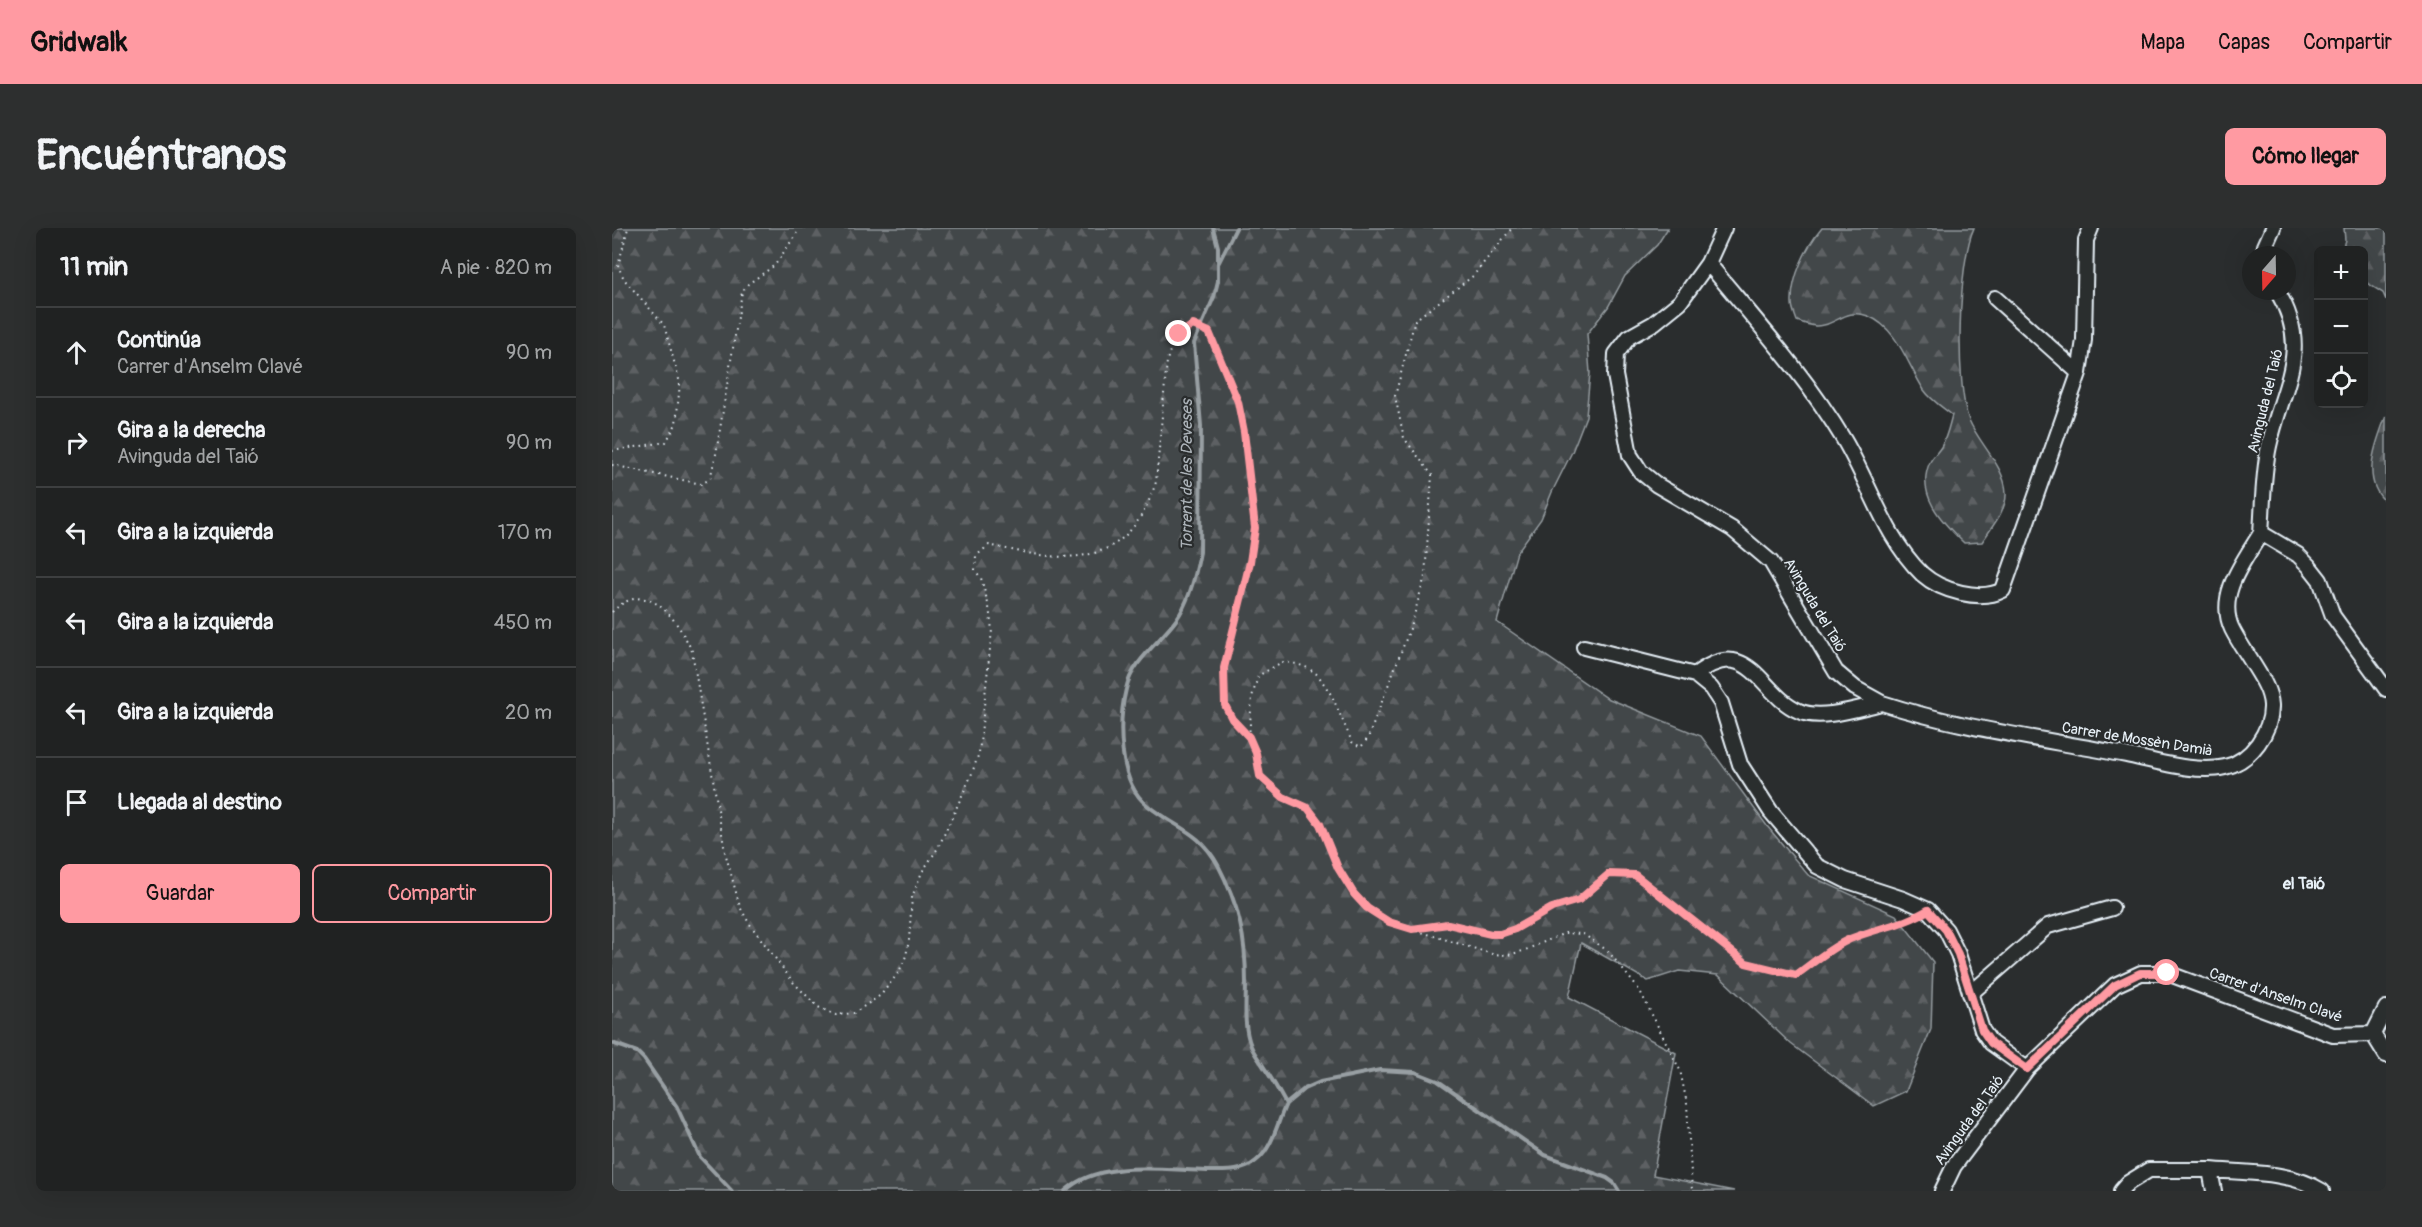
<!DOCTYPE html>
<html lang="es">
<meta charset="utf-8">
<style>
:root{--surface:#202222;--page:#2d2f2f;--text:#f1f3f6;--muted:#a2a4a5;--line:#3d3f40;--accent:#ff9aa2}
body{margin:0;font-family:Pangolin,sans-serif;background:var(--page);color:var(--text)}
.controls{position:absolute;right:18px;top:18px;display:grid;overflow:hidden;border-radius:9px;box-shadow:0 6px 24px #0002}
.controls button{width:54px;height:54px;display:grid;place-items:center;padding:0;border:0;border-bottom:2px solid var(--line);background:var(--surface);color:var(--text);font:30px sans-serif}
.compass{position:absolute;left:1630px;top:18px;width:54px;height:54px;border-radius:50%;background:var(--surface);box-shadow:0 6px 24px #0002;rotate:200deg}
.stop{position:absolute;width:18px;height:18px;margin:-14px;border:4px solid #ff9aa2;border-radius:50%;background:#fff}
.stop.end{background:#ff9aa2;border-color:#fff;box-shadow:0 2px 6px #0008}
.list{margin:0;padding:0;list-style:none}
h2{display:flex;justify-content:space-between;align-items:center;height:78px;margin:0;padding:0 24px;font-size:26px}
h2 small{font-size:20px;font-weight:400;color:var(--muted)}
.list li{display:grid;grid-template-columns:39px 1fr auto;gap:18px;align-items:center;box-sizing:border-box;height:90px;padding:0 24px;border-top:2px solid var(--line)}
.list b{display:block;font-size:22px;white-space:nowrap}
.list p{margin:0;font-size:20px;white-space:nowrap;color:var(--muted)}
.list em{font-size:20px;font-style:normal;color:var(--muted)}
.actions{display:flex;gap:12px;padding:18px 24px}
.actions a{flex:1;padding:14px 0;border:2px solid var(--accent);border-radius:9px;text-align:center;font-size:21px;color:var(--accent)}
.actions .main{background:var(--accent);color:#111}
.icon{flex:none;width:33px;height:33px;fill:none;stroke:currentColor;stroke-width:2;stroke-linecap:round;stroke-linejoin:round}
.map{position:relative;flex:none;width:1774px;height:963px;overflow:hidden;border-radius:9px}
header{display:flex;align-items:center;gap:36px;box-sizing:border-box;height:84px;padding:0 30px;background:var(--accent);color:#111}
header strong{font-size:28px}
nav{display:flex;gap:33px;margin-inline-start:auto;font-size:21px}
.intro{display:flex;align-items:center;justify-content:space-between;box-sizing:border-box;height:144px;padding:0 36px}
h1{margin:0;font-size:42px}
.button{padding:15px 27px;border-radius:9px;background:var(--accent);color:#111;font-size:21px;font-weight:700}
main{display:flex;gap:36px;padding:0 36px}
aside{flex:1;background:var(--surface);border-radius:9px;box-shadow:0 6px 24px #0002}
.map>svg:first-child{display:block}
</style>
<header>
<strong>Gridwalk</strong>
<nav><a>Mapa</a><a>Capas</a><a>Compartir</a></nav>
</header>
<div class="intro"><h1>Encuéntranos</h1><a class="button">Cómo llegar</a></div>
<main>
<aside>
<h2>11 min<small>A pie · 820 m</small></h2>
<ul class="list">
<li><svg class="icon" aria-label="ahead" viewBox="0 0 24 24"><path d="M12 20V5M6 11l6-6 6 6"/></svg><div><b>Continúa</b><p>Carrer d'Anselm Clavé</p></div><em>90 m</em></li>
<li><svg class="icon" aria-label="right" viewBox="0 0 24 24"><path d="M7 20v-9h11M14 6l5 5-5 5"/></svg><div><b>Gira a la derecha</b><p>Avinguda del Taió</p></div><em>90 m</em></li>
<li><svg class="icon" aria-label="left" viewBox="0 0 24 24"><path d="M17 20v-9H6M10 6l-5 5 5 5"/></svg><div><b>Gira a la izquierda</b></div><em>170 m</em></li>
<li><svg class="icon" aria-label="left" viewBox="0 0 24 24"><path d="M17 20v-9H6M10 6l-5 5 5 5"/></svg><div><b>Gira a la izquierda</b></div><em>450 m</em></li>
<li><svg class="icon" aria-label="left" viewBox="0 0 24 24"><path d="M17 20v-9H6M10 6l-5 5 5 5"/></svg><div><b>Gira a la izquierda</b></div><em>20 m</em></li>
<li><svg class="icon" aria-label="arrive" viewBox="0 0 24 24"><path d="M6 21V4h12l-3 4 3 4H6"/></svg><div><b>Llegada al destino</b></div></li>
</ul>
<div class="actions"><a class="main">Guardar</a><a>Compartir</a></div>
</aside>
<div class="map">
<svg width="1774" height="963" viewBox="0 0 1774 963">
<defs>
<pattern id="forest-firs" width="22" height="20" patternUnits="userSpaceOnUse" patternTransform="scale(1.5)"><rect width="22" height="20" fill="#424648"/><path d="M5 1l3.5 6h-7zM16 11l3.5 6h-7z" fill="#5d6163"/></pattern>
</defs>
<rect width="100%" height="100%" fill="#2a2d2e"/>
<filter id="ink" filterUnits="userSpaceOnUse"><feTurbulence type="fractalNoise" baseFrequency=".0167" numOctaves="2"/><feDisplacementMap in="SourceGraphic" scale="12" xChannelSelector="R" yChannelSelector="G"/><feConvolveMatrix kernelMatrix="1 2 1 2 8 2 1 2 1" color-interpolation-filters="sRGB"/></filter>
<g filter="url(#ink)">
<path fill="url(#forest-firs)" stroke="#959ca0" stroke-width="1.5" d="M 0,0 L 1056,0 L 1045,17 L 1013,48 L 996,79 L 975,106 L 978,145 L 974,188 L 960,224 L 940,264 L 929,291 L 905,324 L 885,394 L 995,470 L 1089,508 L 1155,598 L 1196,647 L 1284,687 L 1321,734 L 1319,801 L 1294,863 L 1262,878 L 1179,816 L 1106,747 L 1067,743 L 1036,753 L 969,715 L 957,769 L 1064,825 L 1041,947 L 1122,963 L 0,963 Z
M 1210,0 L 1362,0 C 1346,34 1343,157 1357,192 C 1367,216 1393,238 1394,265 C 1395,282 1379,300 1370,314 L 1352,315 C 1330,294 1303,266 1318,234 C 1321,228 1326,224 1329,219 C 1335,209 1337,198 1340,187 C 1330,179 1319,172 1312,162 C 1296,138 1286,100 1256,88 C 1232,79 1224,99 1203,98 C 1197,97 1190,95 1185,93 C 1183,87 1180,81 1180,75 C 1179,50 1194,19 1210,0 Z
M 1732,0 L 1774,0 L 1774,72 L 1771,65 L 1752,53 L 1752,22 L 1730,22 L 1733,12 Z
M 1774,188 L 1774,274 C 1748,252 1764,215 1774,188 Z"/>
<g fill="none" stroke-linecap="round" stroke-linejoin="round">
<path stroke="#989fa3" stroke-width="4" d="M 601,0 L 606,19 L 606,53 L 602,69 L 582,115 L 589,198 L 588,324 C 584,346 577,374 564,392 C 548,414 520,433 514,461 C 506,494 506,554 535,577 C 563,600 587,602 606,637 C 627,677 634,710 634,755 C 634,775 631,799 639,818 C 642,826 649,834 653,841 C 661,852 667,864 674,876 L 692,861 L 708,854 L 768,842 L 803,844 L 826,853 L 933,927 L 995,950 L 1002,955 L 1007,963
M 607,34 L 624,0
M 0,815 L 25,824 L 32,831 L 65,879 L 88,929 L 120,963
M 453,963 C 487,931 551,942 595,943 C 612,943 630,945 644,933 C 661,920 665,895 674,876"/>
<defs>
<path id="street" d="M 1651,27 L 1653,18 L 1661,0
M 1096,35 L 1112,0
M 1665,63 C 1701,121 1670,158 1657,218 C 1651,245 1651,277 1649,305 L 1686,327 L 1697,338 L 1708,352 L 1721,388 L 1774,461
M 1383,70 L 1467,145
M 972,419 L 1083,447
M 1270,475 C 1350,501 1432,511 1514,527 C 1543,533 1585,546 1613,539 C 1639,533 1660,503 1659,477 C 1658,462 1649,449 1641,436 C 1634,424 1626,413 1620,401 C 1604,367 1632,333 1649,305
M 1358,766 L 1436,698 L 1500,680
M 1774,780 L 1761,806 L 1774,827
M 1415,841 L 1503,757 L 1529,745 L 1555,745 L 1721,807 L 1761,806
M 1598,942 C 1634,945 1679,943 1710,963
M 1330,963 L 1342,938 L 1415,841 L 1379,815 L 1370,802 L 1346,726 L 1334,702 L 1316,682 L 1291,671 L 1233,652 L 1205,638 L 1159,584 L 1128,536 L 1109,475 L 1099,460 L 1083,447 C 1138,405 1147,466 1187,483 C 1208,493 1247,480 1270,475 L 1243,460 L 1224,444 L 1159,334 L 1120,301 L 1045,257 L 1029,244 L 1018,227 L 1003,147 L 1004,126 L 1017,109 L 1042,95 L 1068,74 L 1096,35 C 1143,92 1194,148 1232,212 C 1258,256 1273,310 1310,346 C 1329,363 1368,374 1391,362 L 1467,145 L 1472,112 L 1474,12 L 1479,0
M 1509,963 L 1516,955 L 1537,942 L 1598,942 L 1602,963"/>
</defs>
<use href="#street" stroke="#e8f1f8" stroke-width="18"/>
<path stroke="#e8f1f8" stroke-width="2" stroke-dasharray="1.5 4.5" stroke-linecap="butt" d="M 0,223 L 54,214 L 64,196 L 68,155 L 52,97 L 12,51 L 6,38 L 16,0
M 0,237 L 89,256 L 98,251 L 104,226 L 130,64 L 136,56 L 163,37 L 185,5
M 0,384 C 36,348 65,391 80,423 L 113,624 L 128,679 L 137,695 L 181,754 L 206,779 L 224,787 L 242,785 L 269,767 L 287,744 L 294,728 L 297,712 L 300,669 L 310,644 L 326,620 L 359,548 L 367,525 L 380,402 L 377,379 L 369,350 L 363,342 L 364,328 L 377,317 C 454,335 515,344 544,254 L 555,133 C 559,115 566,107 581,97 L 597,104 L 626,174 L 632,204 L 643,300 L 638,334 L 612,440 L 613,477 L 620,491 L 637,509 L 644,525 L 648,548 L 671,569 L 696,580 L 708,596 L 726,640 L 742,666 L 755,680 L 777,694 L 880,726 L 896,727 L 911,723 L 953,705 L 971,706 L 996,723 L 1028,763 L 1068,842 L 1075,876 L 1080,963
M 637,509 L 640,469 L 646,448 L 670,434 L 685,436 L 696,440 L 706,447 L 720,468 L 740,514 L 749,519 L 756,510 L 799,398 L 813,348 L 820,247 L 792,210 L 783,168 L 803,92 L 861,48 L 900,0
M 801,701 L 835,696 L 879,706 L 888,706 L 903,701 L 940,680 L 967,672 L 997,646 L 1023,647 L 1134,735 L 1184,747 L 1235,712 L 1301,691"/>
<use href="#street" stroke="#2a2d2e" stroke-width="14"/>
</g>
</g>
<g fill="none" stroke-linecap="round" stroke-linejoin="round" filter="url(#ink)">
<path stroke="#ff9aa2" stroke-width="8" d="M 567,106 L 581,97 L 597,104 L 626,174 L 632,204 L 643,300 L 638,334 L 612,440 L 613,477 L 620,491 L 637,509 L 644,525 L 648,548 L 671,569 L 696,580 L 708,596 L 726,640 L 742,666 L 755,680 L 777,694 L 800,701 L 836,696 L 879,706 L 888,706 L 903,701 L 940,680 L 967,672 L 997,646 L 1023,647 L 1134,735 L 1184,747 C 1201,735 1219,719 1238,711 C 1264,700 1292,697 1316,682 L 1334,702 L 1346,726 L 1370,802 L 1379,815 L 1415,841 L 1503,757 L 1528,745 L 1555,745"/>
</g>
<g text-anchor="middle" stroke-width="4.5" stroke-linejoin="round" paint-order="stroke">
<g font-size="15" fill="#e8f1f8" stroke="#2a2d2e">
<text transform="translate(1653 173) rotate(-76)" y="5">Avinguda del Taió</text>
<text transform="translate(1203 377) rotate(59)" y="5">Avinguda del Taió</text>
<text transform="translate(1525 511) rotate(9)" y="5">Carrer de Mossèn Damià</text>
<text transform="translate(1664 767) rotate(19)" y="5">Carrer d'Anselm Clavé</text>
<text transform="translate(1357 892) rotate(-54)" y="5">Avinguda del Taió</text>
</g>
<g font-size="16" font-style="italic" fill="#acb3b9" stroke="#2a2d2e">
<text transform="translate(574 247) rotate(-90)" y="6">Torrent de les Deveses</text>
</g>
<g font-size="16" font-weight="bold" fill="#e8f1f8" stroke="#2a2d2e">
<text x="1692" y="661">el Taió</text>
</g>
</g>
</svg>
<div class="controls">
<button>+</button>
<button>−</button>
<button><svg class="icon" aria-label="locate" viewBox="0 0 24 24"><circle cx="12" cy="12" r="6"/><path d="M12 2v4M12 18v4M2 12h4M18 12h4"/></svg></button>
</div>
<svg class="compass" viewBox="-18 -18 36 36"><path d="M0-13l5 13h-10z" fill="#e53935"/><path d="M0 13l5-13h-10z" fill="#a2a4a5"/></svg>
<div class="stop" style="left:1555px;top:745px"></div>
<div class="stop end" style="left:567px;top:106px"></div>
</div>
</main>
